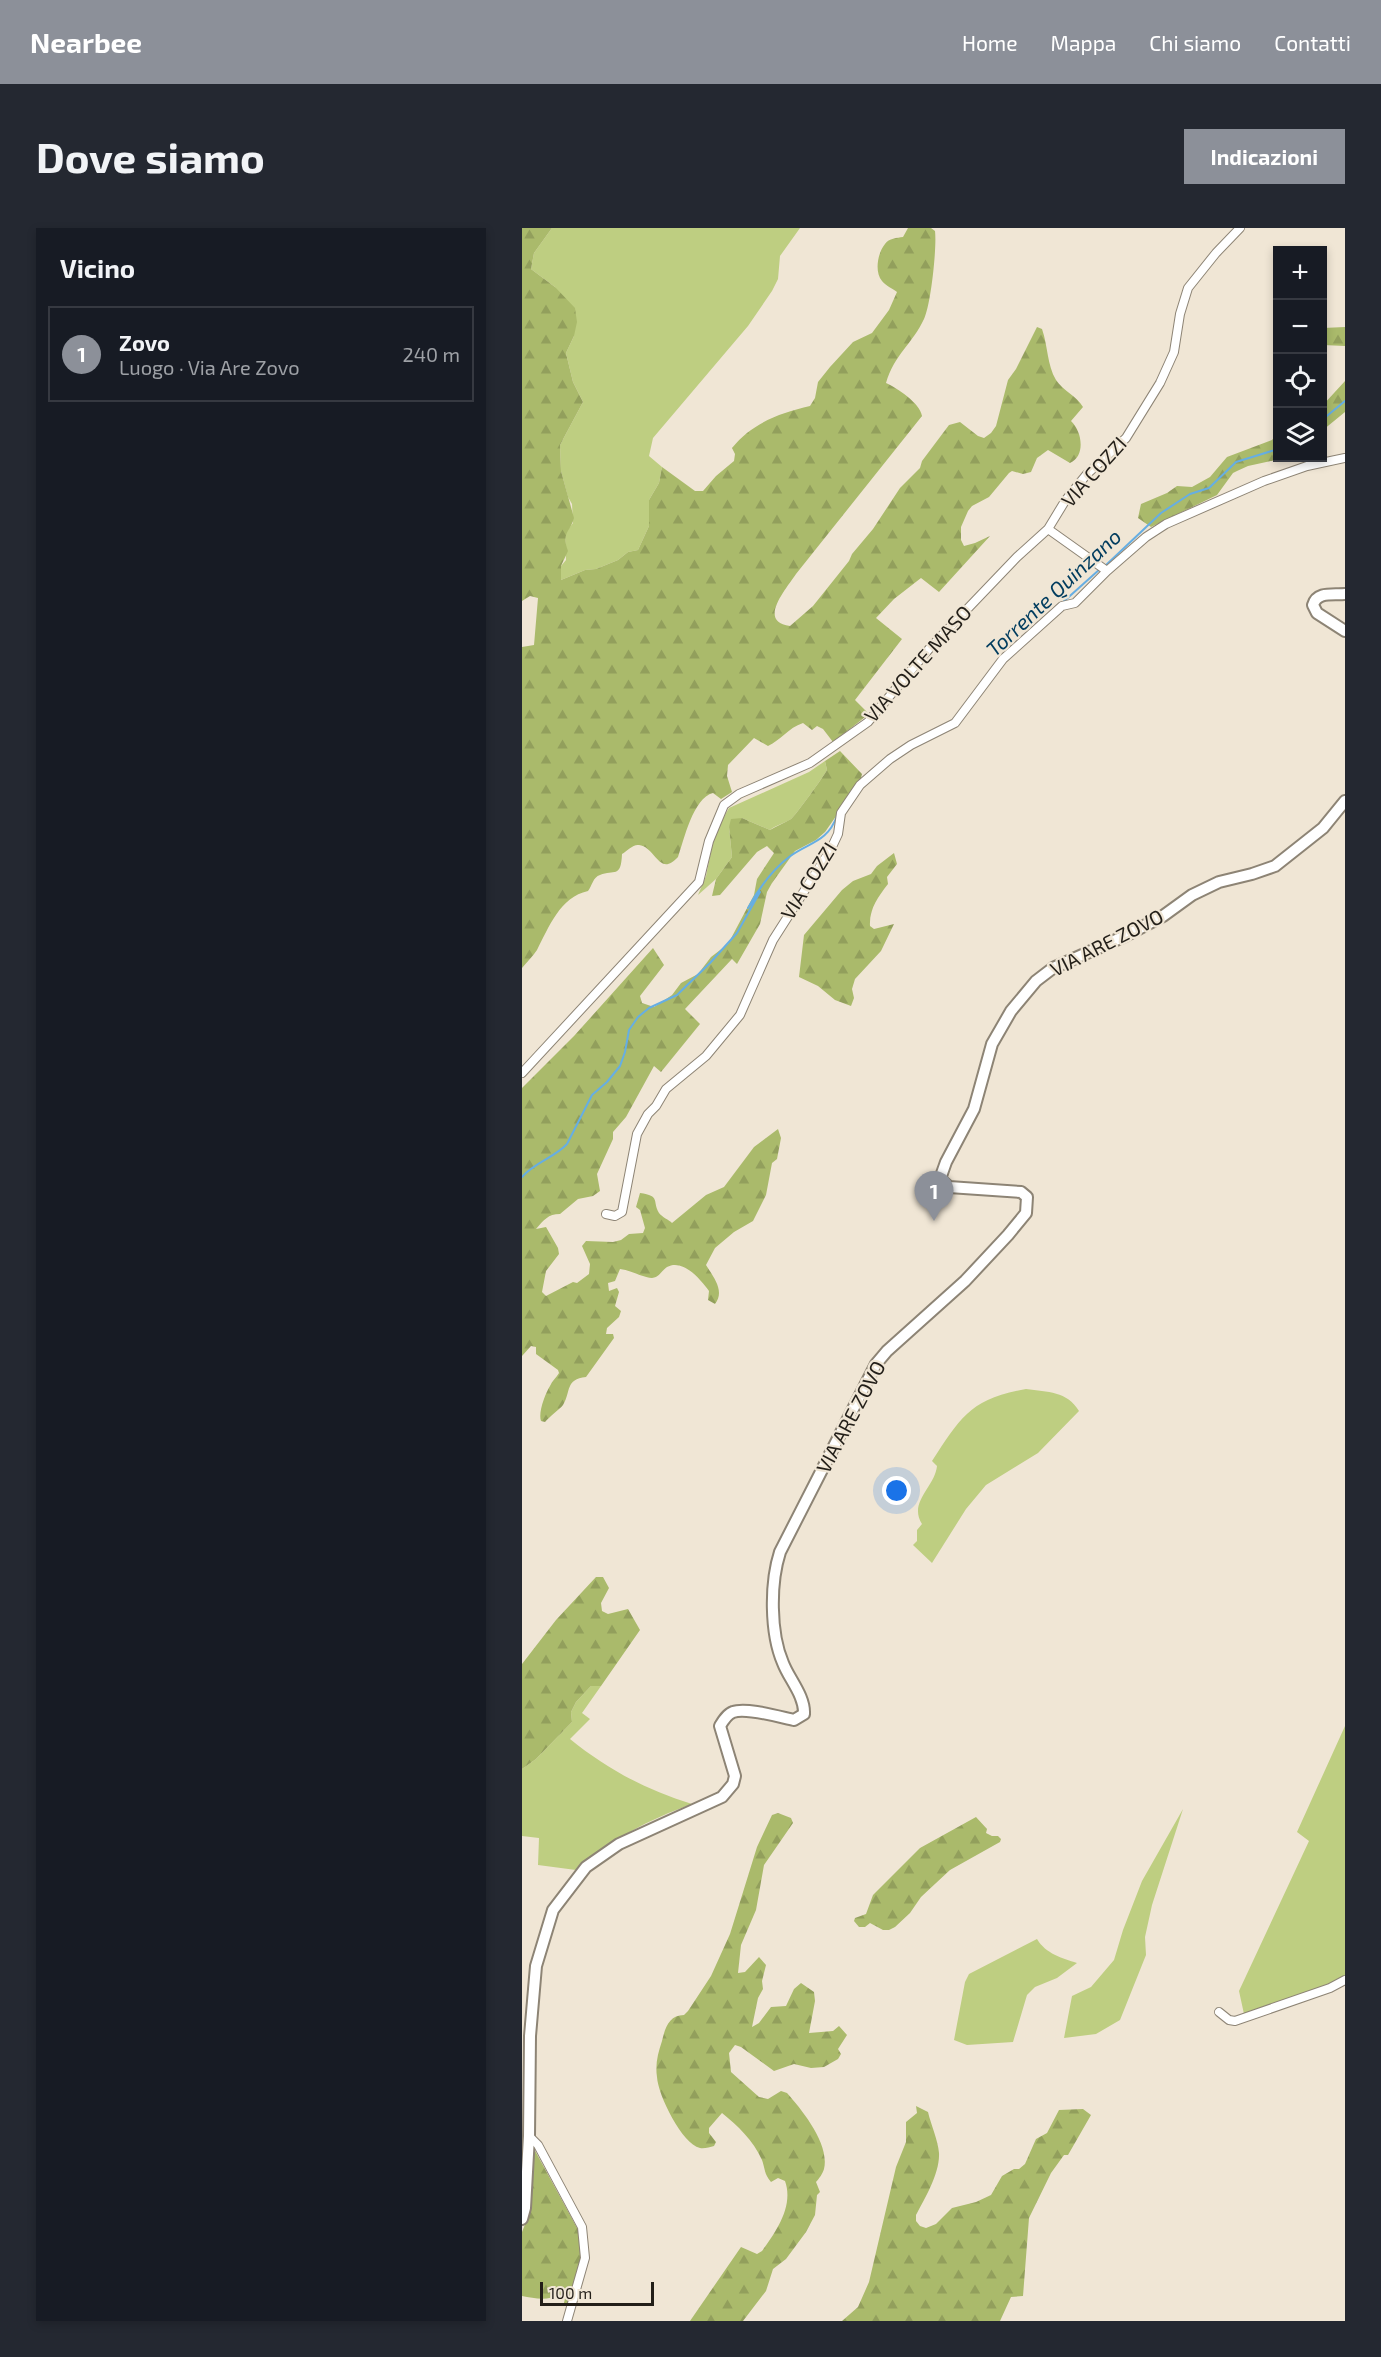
<!DOCTYPE html>
<html lang="it">
<meta charset="utf-8">
<style>
:root{--surface:#171b24;--page:#242831;--text:#f1f3f6;--muted:#9ea1a6;--line:#363941;--accent:#8c9099}
body{margin:0;font-family:"Exo 2",sans-serif;background:var(--page);color:var(--text)}
.controls{position:absolute;right:18px;top:18px;display:grid;overflow:hidden;border-radius:0px;box-shadow:0 3px 9px #0003}
.controls button{width:54px;height:54px;display:grid;place-items:center;padding:0;border:0;border-bottom:2px solid var(--line);background:var(--surface);color:var(--text);font:30px sans-serif}
.scale{position:absolute;left:18px;bottom:15px;width:114px;box-sizing:border-box;padding-left:6px;border:3px solid #231f19;border-top:0;font-size:16px;line-height:21px;white-space:nowrap;color:#231f19;-webkit-text-stroke:4px #f0e6d5;paint-order:stroke}
.you{position:absolute;left:375px;top:1263px;width:21px;height:21px;margin:-15px;border:4px solid #fff;border-radius:50%;background:#1a73e8;box-shadow:0 0 0 9px #1a73e833}
.badge{display:grid;place-items:center;width:39px;height:39px;border-radius:50%;background:var(--accent);color:#fff;font-size:20px;font-weight:700}
.pin{position:absolute;translate:-50% -50px;filter:drop-shadow(0 2px 3px #0008)}
.pin::after{content:'';position:absolute;top:32px;width:21px;height:18px;background:inherit;clip-path:polygon(0 0,100% 0,50% 100%)}
.list{margin:0;padding:0;list-style:none}
h2{display:flex;justify-content:space-between;align-items:center;height:78px;margin:0;padding:0 24px;font-size:26px}
h2 small{font-size:20px;font-weight:400;color:var(--muted)}
.list li{display:grid;grid-template-columns:39px 1fr auto;gap:18px;align-items:center;box-sizing:border-box;height:96px;margin:0 12px 12px;padding:0 12px;border:2px solid var(--line);border-radius:0px}
.list b{display:block;font-size:22px;white-space:nowrap}
.list p{margin:0;font-size:20px;white-space:nowrap;color:var(--muted)}
.list em{font-size:20px;font-style:normal;color:var(--muted)}
.icon{flex:none;width:33px;height:33px;fill:none;stroke:currentColor;stroke-width:2;stroke-linecap:round;stroke-linejoin:round}
.map{position:relative;flex:none;width:823px;height:2093px;overflow:hidden;border-radius:0px}
header{display:flex;align-items:center;gap:36px;box-sizing:border-box;height:84px;padding:0 30px;background:var(--accent);color:#fff}
header strong{font-size:28px}
nav{display:flex;gap:33px;margin-inline-start:auto;font-size:21px}
.intro{display:flex;align-items:center;justify-content:space-between;box-sizing:border-box;height:144px;padding:0 36px}
h1{margin:0;font-size:42px}
.button{padding:15px 27px;border-radius:0px;background:var(--accent);color:#fff;font-size:21px;font-weight:700}
main{display:flex;gap:36px;padding:0 36px}
aside{flex:1;background:var(--surface);border-radius:0px;box-shadow:0 3px 9px #0003}
.map>svg:first-child{display:block}
</style>
<header>
<strong>Nearbee</strong>
<nav><a>Home</a><a>Mappa</a><a>Chi siamo</a><a>Contatti</a></nav>
</header>
<div class="intro"><h1>Dove siamo</h1><a class="button">Indicazioni</a></div>
<main>
<aside>
<h2>Vicino<small></small></h2>
<ul class="list">
<li><span class="badge">1</span><div><b>Zovo</b><p>Luogo · Via Are Zovo</p></div><em>240 m</em></li>
</ul>
</aside>
<div class="map">
<svg width="823" height="2093" viewBox="0 0 823 2093">
<defs>
<pattern id="forest-firs" width="22" height="20" patternUnits="userSpaceOnUse" patternTransform="scale(1.5)"><rect width="22" height="20" fill="#aaba6b"/><path d="M5 1l3.5 6h-7zM16 11l3.5 6h-7z" fill="#929f5c"/></pattern>
</defs>
<rect width="100%" height="100%" fill="#f0e6d5"/>
<path fill="#bece81" d="M 30,0 L 278,0 L 258,28 L 256,51 L 250,63 L 226,98 L 131,210 L 127,228 L 140,239 L 137,255 L 127,272 L 127,298 L 116,322 L 106,324 L 96,332 L 74,341 L 63,342 L 39,352 L 39,338 L 44,332 L 43,305 L 51,295 L 50,276 L 46,269 L 39,243 L 38,217 L 61,174 L 51,154 L 44,125 L 52,108 L 33,59 L 9,41 L 12,25 Z
M 303,533 L 305,542 C 302,548 273,588 269,591 C 263,595 254,597 248,602 L 220,590 L 207,599 L 210,629 L 194,651 L 176,667 L 184,648 L 193,604 L 207,580 L 287,544 Z
M 504,1161 C 526,1164 545,1163 557,1183 L 516,1225 L 464,1257 L 444,1281 L 410,1335 L 391,1317 L 395,1313 L 395,1302 L 400,1296 C 386,1274 413,1259 415,1238 L 410,1233 C 439,1189 448,1171 504,1161 Z
M 69,1458 L 79,1458 L 60,1485 L 68,1491 L 48,1511 C 85,1541 124,1562 170,1576 C 128,1591 87,1612 54,1642 L 16,1637 L 17,1610 L 0,1608 L 0,1541 L 14,1531 L 50,1494 L 49,1484 L 54,1474 Z
M 823,1498 L 823,1755 L 774,1775 L 722,1786 L 717,1763 L 787,1613 L 775,1604 Z
M 661,1581 L 630,1677 L 623,1709 L 624,1727 L 598,1792 L 574,1806 L 542,1810 L 550,1768 L 569,1759 L 592,1732 L 601,1702 L 620,1653 Z
M 515,1711 C 524,1726 540,1730 555,1735 L 535,1750 L 513,1759 L 505,1767 L 491,1814 L 445,1817 L 432,1812 L 443,1754 L 447,1746 Z"/>
<path fill="url(#forest-firs)" d="M 0,0 L 30,0 L 12,25 L 9,41 L 33,59 L 53,80 L 55,94 L 52,108 L 44,125 L 51,154 L 61,174 L 38,217 L 39,243 L 52,290 C 48,305 39,304 46,323 L 39,338 L 39,352 L 63,342 L 74,341 L 96,332 L 106,324 L 116,322 L 127,298 L 127,272 L 137,255 L 140,239 L 173,263 L 181,263 L 194,248 L 212,233 L 213,226 L 210,220 C 230,195 258,185 288,178 L 293,170 L 296,154 L 308,139 L 331,114 L 350,105 L 367,82 L 375,64 C 371,61 363,57 360,53 C 352,44 356,24 363,16 C 367,10 375,10 381,9 L 386,0 L 409,0 L 413,3 C 415,18 409,77 402,91 C 391,115 372,127 364,155 C 375,160 398,175 400,188 L 274,346 C 264,361 235,394 268,398 L 291,378 L 327,333 L 330,326 L 351,301 L 378,260 L 398,240 L 400,233 L 427,197 L 438,194 L 456,208 L 462,210 L 469,205 L 474,198 L 486,152 L 494,141 L 515,99 L 520,101 C 526,118 525,137 534,152 C 541,163 555,168 561,179 L 549,193 C 560,203 564,228 548,235 L 526,222 L 515,230 L 509,244 L 501,246 L 490,243 L 487,245 L 467,269 L 450,278 L 446,283 L 439,299 L 439,312 L 442,318 L 453,315 L 468,308 L 417,364 L 399,350 L 372,371 L 354,390 L 380,411 L 333,472 L 347,486 L 311,514 L 301,501 L 295,498 L 290,502 L 281,495 C 266,500 259,512 246,518 L 232,510 L 206,537 L 205,548 L 210,564 L 199,571 L 191,565 C 171,570 162,612 156,629 C 137,650 134,619 117,617 C 111,616 105,623 100,626 C 99,651 92,641 78,647 C 71,649 70,658 66,663 C 38,669 27,699 15,722 C 11,728 5,734 0,740 L 0,419 L 12,417 L 16,370 L 8,368 L 0,373 Z
M 823,99 L 823,118 L 801,117 L 801,100 Z
M 823,153 L 823,184 L 801,202 L 801,177 Z
M 755,206 L 756,230 L 763,230 L 726,238 L 715,243 L 711,245 L 695,267 L 629,299 L 616,290 L 619,276 L 645,265 L 655,258 L 670,259 L 688,249 L 705,229 L 750,212 Z
M 318,523 L 340,546 L 338,554 L 303,604 L 294,612 L 273,623 L 250,655 L 245,664 L 238,696 L 215,736 L 210,731 L 163,781 L 178,796 L 139,844 L 132,838 L 104,889 L 91,904 L 91,911 L 75,946 L 78,963 L 71,968 L 56,971 L 38,986 C 26,986 22,992 14,1001 L 24,999 L 36,1020 L 37,1026 L 24,1043 L 20,1064 L 24,1068 L 51,1054 L 55,1055 L 67,1046 L 68,1036 L 60,1018 L 64,1013 L 91,1014 L 99,1012 L 107,1006 L 121,1005 L 123,1000 L 118,982 L 114,979 L 118,965 C 139,968 130,973 137,985 C 140,989 147,992 150,995 L 184,967 L 202,959 L 232,919 L 256,901 L 259,910 L 255,931 L 250,935 L 244,967 L 231,993 L 212,1004 L 193,1020 L 184,1037 C 192,1050 203,1063 193,1076 L 186,1072 L 187,1063 C 179,1052 161,1030 145,1039 C 139,1043 138,1049 130,1050 C 122,1050 108,1042 98,1041 L 93,1053 L 86,1055 L 87,1063 L 95,1060 L 97,1064 L 93,1078 L 99,1083 L 97,1089 L 85,1100 L 84,1106 L 91,1106 L 92,1110 L 64,1149 C 43,1151 49,1164 41,1177 C 38,1181 28,1188 23,1194 L 19,1193 C 16,1185 23,1166 28,1158 C 30,1153 34,1150 37,1145 L 36,1142 L 14,1126 L 14,1119 L 9,1118 L 0,1128 L 0,860 L 52,808 L 131,720 L 142,737 L 118,768 L 120,775 L 132,779 L 150,767 L 159,755 L 176,746 L 189,729 L 206,716 L 232,667 L 235,651 L 252,625 L 245,618 L 235,624 L 198,667 L 190,668 L 194,651 L 210,629 L 207,599 L 209,591 L 220,590 L 248,602 C 254,598 263,595 269,591 C 273,588 302,548 305,542 L 303,533 Z
M 372,625 L 375,636 L 365,649 L 366,656 C 356,669 347,681 348,698 L 352,701 L 372,696 L 359,723 L 333,751 L 330,761 L 332,770 L 329,778 L 313,772 L 296,758 L 277,749 L 282,707 L 320,662 L 331,653 L 349,646 L 355,638 Z
M 74,1349 L 81,1349 L 87,1360 L 79,1375 L 80,1383 L 86,1386 L 106,1381 L 118,1402 L 79,1458 L 69,1458 L 54,1474 L 49,1484 L 50,1494 L 14,1531 L 0,1541 L 0,1436 L 34,1392 Z
M 256,1585 L 269,1590 L 271,1595 L 242,1637 L 234,1682 L 219,1717 L 216,1745 L 223,1744 L 237,1729 L 244,1737 L 240,1753 L 241,1761 L 236,1770 L 230,1799 L 237,1795 L 249,1779 L 264,1778 L 272,1761 L 279,1755 L 292,1764 L 293,1773 L 287,1805 L 311,1803 L 317,1798 L 325,1807 L 316,1821 L 319,1826 L 316,1831 L 302,1839 L 289,1840 L 272,1836 L 252,1843 L 219,1819 L 213,1817 L 207,1825 L 209,1844 L 237,1869 L 246,1871 L 259,1863 L 265,1865 C 280,1882 308,1916 302,1941 C 301,1945 297,1951 294,1954 L 298,1964 L 295,1967 L 293,1987 L 284,2004 L 264,2031 L 251,2041 L 244,2063 L 221,2093 L 168,2093 L 219,2019 L 235,2026 L 240,2023 C 254,2004 272,1978 263,1953 L 256,1950 L 249,1954 C 242,1946 243,1940 240,1932 C 231,1912 216,1898 200,1885 L 187,1900 L 187,1905 L 194,1914 L 192,1918 C 188,1919 182,1921 178,1920 C 160,1916 136,1867 135,1849 C 133,1836 136,1825 140,1813 C 143,1800 147,1787 162,1787 L 166,1783 L 189,1748 L 208,1706 L 235,1619 L 250,1587 Z
M 454,1589 L 465,1601 L 464,1605 L 470,1608 L 476,1608 L 479,1611 L 478,1614 L 428,1642 L 399,1669 L 388,1685 L 373,1699 L 367,1702 L 361,1702 L 348,1695 L 343,1699 L 337,1699 L 332,1693 L 333,1690 L 344,1686 L 351,1667 L 398,1620 Z
M 394,1878 L 406,1884 C 409,1897 416,1912 417,1925 C 418,1945 403,1970 394,1987 L 394,1993 L 398,1998 L 404,2000 L 414,1996 L 430,1980 L 454,1974 L 469,1967 L 480,1948 L 492,1941 L 497,1941 L 503,1936 L 514,1911 L 525,1905 L 537,1882 L 561,1881 L 569,1887 L 546,1927 L 542,1927 L 529,1945 L 507,1990 L 501,2068 L 489,2069 L 478,2093 L 320,2093 L 336,2079 L 347,2054 L 374,1939 L 384,1914 L 384,1894 L 395,1885 Z
M 11,1919 L 60,2009 L 62,2024 L 47,2076 L 42,2075 L 43,2070 L 36,2066 C 26,2074 12,2070 0,2068 L 0,2004 L 4,1994 Z"/>
<g fill="none" stroke-linecap="round" stroke-linejoin="round">
<path stroke="#66aee3" stroke-width="2" d="M 800,192 L 823,173
M 583,338 L 639,285 L 668,266 L 687,260 L 714,234 L 756,221
M 540,375 L 578,341
M 0,949 C 13,934 32,930 45,916 L 70,867 L 85,854 L 98,838 L 103,824 L 107,802 L 116,789 L 127,780 L 155,767 L 188,735 L 215,705 L 238,664 L 226,680 C 237,660 249,643 267,629 C 287,614 305,615 315,588"/>
<defs>
<path id="street" d="M 526,301 L 585,343 L 624,309 L 644,296 L 742,253 L 785,238 L 823,230
M 0,845 L 177,654 L 187,613 L 202,577 L 217,566 L 288,535 L 346,494 L 407,421 L 495,329 L 526,301 L 543,273 L 565,246 L 604,210 L 638,155 L 652,124 L 658,86 L 666,60 L 694,25 L 718,0
M 84,986 L 93,988 L 100,984 L 115,906 L 126,886 L 134,878 L 144,861 L 184,828 L 218,787 L 251,712 L 309,621 L 316,606 L 319,585 L 338,557 L 368,531 L 389,517 L 433,495 L 481,431 L 540,378 L 553,375 L 585,343
M 697,1784 L 707,1792 L 713,1793 L 808,1760 L 823,1752
M 7,1908 L 16,1917 L 60,1999 L 63,2030 L 45,2093"/>
<path id="secondary" d="M 823,366 C 811,367 795,363 791,377 L 795,385 L 823,403
M 0,1991 L 3,1980 L 7,1908 L 8,1808 L 14,1738 L 31,1682 L 64,1639 L 97,1616 L 200,1569 L 211,1556 L 213,1548 L 198,1498 C 201,1493 205,1486 211,1484 C 224,1479 258,1489 272,1492 L 282,1486 C 283,1468 267,1451 261,1435 C 248,1405 248,1355 258,1324 L 354,1136 L 365,1123 L 443,1053 L 486,1007 L 504,985 L 505,969 L 499,964 L 427,959 L 418,951 L 424,934 L 452,881 L 470,816 L 489,783 L 514,753 L 531,740 L 603,708 L 641,688 L 670,667 L 697,654 L 730,646 L 753,638 L 801,600 L 823,573"/>
</defs>
<use href="#street" stroke="#8d8475" stroke-width="10"/>
<use href="#secondary" stroke="#8d8475" stroke-width="14"/>
<use href="#street" stroke="#fff" stroke-width="8"/>
<use href="#secondary" stroke="#fff" stroke-width="10"/>
</g>
<g text-anchor="middle" stroke-width="4.5" stroke-linejoin="round" paint-order="stroke">
<g font-size="20" fill="#231f19" stroke="#f0e6d5">
<text transform="translate(572 244) rotate(-48)" y="7">VIA COZZI</text>
<text transform="translate(396 436) rotate(-48)" y="7">VIA VOLTE MASO</text>
<text transform="translate(287 653) rotate(-58)" y="7">VIA COZZI</text>
<text transform="translate(585 715) rotate(-27)" y="7">VIA ARE ZOVO</text>
<text transform="translate(329 1189) rotate(-62)" y="7">VIA ARE ZOVO</text>
</g>
<g font-size="21" font-style="italic" fill="#003c5e" stroke="#f0e6d5">
<text transform="translate(532 365) rotate(-43)" y="7">Torrente Quinzano</text>
</g>
</g>
</svg>
<div class="controls">
<button>+</button>
<button>−</button>
<button><svg class="icon" aria-label="locate" viewBox="0 0 24 24"><circle cx="12" cy="12" r="6"/><path d="M12 2v4M12 18v4M2 12h4M18 12h4"/></svg></button>
<button><svg class="icon" aria-label="layers" viewBox="0 0 24 24"><path d="M12 4l9 5-9 5-9-5zM3 14l9 5 9-5"/></svg></button>
</div>
<div class="scale">100 m</div>
<div class="you"></div>
<div class="pin badge" style="left:412px;top:993px">1</div>
</div>
</main>
